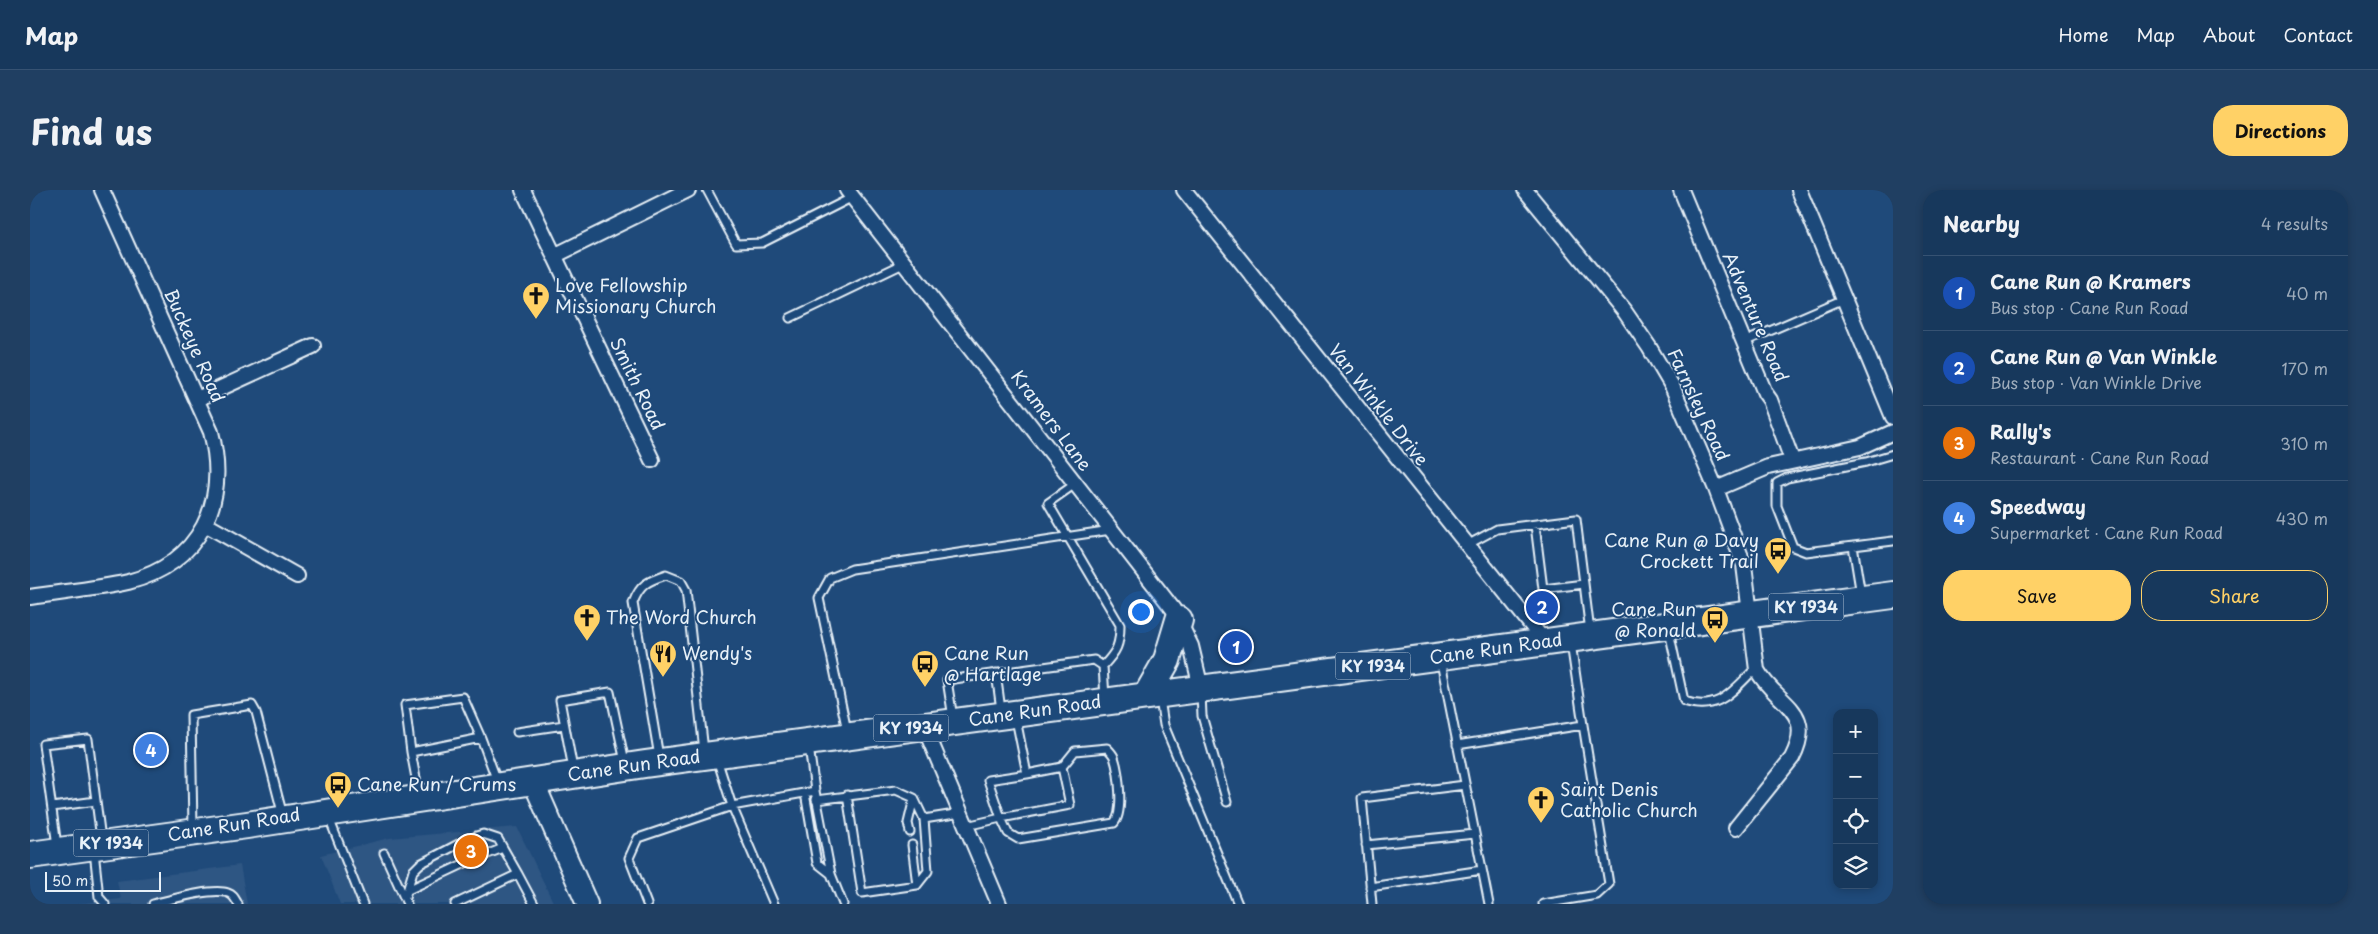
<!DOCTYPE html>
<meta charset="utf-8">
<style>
:root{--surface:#17385c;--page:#203f62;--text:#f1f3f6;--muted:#9eacbb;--line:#365272;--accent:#ffd166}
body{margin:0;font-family:"Playpen Sans",sans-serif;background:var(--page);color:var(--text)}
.controls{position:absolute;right:15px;bottom:15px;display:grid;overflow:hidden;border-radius:10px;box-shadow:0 2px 8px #0003}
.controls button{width:45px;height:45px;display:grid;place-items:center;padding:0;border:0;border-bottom:1px solid var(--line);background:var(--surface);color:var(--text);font:25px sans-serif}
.scale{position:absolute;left:15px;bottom:12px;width:116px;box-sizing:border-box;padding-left:5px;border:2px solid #e8f1f8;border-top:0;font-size:14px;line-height:18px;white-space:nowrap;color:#e8f1f8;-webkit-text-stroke:4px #1f4a7a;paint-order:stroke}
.you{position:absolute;left:1110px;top:421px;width:18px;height:18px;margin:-12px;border:4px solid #fff;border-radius:50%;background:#1a73e8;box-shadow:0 0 0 8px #1a73e833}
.badge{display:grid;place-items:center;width:32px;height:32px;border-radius:50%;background:var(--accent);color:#fff;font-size:16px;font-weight:700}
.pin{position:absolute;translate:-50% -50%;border:2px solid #fff;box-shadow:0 1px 5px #0006}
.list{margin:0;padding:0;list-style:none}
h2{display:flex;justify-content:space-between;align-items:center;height:65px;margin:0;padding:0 20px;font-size:21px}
h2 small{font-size:16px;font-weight:400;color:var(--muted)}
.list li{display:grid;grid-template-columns:32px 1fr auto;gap:15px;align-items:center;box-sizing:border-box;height:75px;padding:0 20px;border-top:1px solid var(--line)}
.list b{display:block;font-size:19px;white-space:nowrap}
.list p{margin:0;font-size:16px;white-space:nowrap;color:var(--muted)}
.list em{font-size:16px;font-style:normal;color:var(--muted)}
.actions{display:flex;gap:10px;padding:15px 20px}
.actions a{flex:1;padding:11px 0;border:1px solid var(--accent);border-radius:20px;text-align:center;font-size:18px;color:var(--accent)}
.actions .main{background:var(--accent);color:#111}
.icon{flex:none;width:28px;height:28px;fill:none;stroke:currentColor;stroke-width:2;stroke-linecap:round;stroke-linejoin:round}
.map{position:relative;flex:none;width:1863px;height:714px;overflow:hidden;border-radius:20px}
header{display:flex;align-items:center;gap:30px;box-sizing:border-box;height:70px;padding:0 25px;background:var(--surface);border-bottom:1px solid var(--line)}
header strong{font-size:24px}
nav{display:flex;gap:28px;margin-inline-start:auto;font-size:18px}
.intro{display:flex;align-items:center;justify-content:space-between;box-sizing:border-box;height:120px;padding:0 30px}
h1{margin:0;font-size:35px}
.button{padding:12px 22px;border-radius:20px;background:var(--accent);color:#111;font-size:18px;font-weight:700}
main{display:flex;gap:30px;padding:0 30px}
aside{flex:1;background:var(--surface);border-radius:20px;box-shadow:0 2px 8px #0003}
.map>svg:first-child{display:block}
</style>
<header>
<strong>Map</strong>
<nav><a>Home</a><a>Map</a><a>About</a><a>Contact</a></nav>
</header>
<div class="intro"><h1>Find us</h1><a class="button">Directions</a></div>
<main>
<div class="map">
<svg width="1863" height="714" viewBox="0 0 1863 714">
<rect width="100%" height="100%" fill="#1f4a7a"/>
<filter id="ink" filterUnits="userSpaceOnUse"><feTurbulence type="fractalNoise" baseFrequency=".02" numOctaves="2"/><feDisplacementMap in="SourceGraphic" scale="10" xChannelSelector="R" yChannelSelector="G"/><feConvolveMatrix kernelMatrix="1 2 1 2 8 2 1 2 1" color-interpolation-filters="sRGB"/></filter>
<g filter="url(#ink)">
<path fill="#2e5683" d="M 487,637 L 524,714 L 310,714 L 291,665 L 359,648 Z
M 210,675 L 217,714 L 48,714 L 91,709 L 87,691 Z"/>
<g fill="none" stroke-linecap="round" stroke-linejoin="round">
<defs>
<path id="lane" d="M 677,0 L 706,54 L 732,53 L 823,7
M 760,128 L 875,73
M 1714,152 L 1814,109
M 1863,264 L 1836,272 L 1757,288 L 1747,293 L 1747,316 L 1763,357 L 1776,362 L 1863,351
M 1045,294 L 1018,313 L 1090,435 C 1090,455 1087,461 1073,476 L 1075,508
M 1505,335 L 1513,399 L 1554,394
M 1437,355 L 1467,339 L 1546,329 L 1560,442
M 1823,356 L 1831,405
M 1639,441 L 1654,511 C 1689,523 1703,500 1726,478
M 1411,472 L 1459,714
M 966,483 L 971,520
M 1171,503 L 1172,526 L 1197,612
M 1130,509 L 1134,535 L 1208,714
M 923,528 L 917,490 L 1064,470 L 1073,476
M 986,529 L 997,584 L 958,590 L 971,628 L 1040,615 L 1032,577 L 997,584
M 817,541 L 789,408 L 800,388 L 822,379 L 1081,340
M 487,542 L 534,535
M 1427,555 L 1553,535 L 1541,453
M 779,556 L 785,601 L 801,684 L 813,714
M 381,562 L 375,515 L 433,507 L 451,548
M 629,567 L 603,413 C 610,394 618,391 636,385 L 651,391 L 656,400 L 674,561
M 687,569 L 702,616 L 744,714
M 543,579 L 530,510 L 580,502 L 595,572
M 775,603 L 787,673 L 801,684
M 389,604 L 381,562 L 451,548 L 467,591
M 817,605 L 832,703 L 887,695 L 898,681 L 894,629
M 786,610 L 866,600 L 884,608 L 894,629 L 931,623
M 22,617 L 66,611
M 299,628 L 333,714
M 936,636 L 971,628 L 978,643 L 988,649 L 1084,633 C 1094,623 1089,582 1084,567 C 1083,564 1080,561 1077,558 L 1045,561 L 1032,577
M 163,638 L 161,525 L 222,515 L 226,522 L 253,626
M 880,642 L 878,633 L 884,608
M 446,646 L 453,644 L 468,649 L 488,684
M 882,655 L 887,695
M 1336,655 L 1445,644
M 27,656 L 13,554 L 58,549 L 71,649
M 64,661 L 69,707 L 75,714
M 354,663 L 377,714
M 453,666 L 473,658
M 1340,697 L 1452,680
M 378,700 L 446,668
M 375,708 L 383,681 L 390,674 L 438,649
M 123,714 C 140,710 183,697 198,703 C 204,705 205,709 208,714
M 425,714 L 488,684 L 504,714
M 617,714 L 599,668 L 608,648 L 702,616 L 785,601
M 1342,714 L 1332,608 L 1435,595
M 1513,714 L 1567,705 L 1579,694 L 1553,535"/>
<path id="street" d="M 493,0 L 622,270
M 817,0 L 1143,419 L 1161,456 L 1171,498
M 1154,0 L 1515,452
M 1495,0 L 1595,122 L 1619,157 L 1642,196 L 1686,299 L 1714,375 L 1727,480 C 1746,515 1787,519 1762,568 L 1706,638
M 1651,0 L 1735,203 L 1740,210 L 1762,270
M 1769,0 L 1863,227
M 524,66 L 658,0
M 167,209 L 283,156
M 1686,299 L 1738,277 L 1830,257 L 1863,242
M 175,334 L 267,386
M 0,407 C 32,402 66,399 98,392 C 171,373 199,312 181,242 L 72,0
M 894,536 L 969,714"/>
<path id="secondary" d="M 503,591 L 557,714"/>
<path id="highway" d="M 1117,505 L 1137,470 L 1149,430
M 0,665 L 217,635 L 615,574 L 1863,405"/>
</defs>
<use href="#lane" stroke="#e8f1f8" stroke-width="11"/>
<use href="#street" stroke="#e8f1f8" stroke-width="18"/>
<use href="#secondary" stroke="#e8f1f8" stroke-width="24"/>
<use href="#highway" stroke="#e8f1f8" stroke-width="30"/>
<use href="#lane" stroke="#1f4a7a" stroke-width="7"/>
<use href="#street" stroke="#1f4a7a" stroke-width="14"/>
<use href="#secondary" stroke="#1f4a7a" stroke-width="20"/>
<use href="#highway" stroke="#1f4a7a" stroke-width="26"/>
</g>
</g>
<defs>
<symbol id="church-pin" viewBox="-11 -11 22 30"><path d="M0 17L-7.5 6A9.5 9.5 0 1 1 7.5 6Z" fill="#ffd166" stroke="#1f4a7a"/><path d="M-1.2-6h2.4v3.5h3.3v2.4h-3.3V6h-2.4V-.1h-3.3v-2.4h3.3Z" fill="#111"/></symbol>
<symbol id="bus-pin" viewBox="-11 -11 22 30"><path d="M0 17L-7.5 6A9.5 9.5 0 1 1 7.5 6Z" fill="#ffd166" stroke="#1f4a7a"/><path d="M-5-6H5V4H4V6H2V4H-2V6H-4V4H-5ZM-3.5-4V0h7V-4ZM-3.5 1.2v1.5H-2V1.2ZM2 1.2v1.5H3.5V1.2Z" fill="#111"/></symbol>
<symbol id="restaurant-pin" viewBox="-11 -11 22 30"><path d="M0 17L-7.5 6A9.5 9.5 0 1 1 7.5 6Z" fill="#ffd166" stroke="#1f4a7a"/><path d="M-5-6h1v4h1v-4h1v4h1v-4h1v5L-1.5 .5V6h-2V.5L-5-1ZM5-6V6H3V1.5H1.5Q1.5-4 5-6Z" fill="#111"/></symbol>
</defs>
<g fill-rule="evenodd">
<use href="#church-pin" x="490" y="90" width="32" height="43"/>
<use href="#bus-pin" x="1732" y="345" width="32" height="43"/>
<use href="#church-pin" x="541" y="412" width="32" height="43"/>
<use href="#bus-pin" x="1669" y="414" width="32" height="43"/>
<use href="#restaurant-pin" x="617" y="448" width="32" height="43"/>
<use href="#bus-pin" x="879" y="458" width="32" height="43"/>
<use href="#bus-pin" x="292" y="579" width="32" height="43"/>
<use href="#church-pin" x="1495" y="594" width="32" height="43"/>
</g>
<g text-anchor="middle" stroke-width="4" stroke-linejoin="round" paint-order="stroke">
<g fill="#1f4a7a" stroke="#acbfd2" stroke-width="1">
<rect x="1738.5" y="403.5" width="75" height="27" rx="4"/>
<rect x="1305.5" y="462.5" width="75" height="27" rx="4"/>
<rect x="843.5" y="524.5" width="75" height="27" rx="4"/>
<rect x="43.5" y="639.5" width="75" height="27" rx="4"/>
</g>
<g font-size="16" font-weight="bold" fill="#e8f1f8">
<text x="1776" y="423">KY 1934</text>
<text x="1343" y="482">KY 1934</text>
<text x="881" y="544">KY 1934</text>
<text x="81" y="659">KY 1934</text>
</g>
<g font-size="18" fill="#e8f1f8" stroke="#1f4a7a" text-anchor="start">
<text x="525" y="102">Love Fellowship<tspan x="525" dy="21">Missionary Church</tspan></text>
<text x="1729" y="357" text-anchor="end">Cane Run @ Davy<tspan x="1729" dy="21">Crockett Trail</tspan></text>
<text x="1666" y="426" text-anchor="end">Cane Run<tspan x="1666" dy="21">@ Ronald</tspan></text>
<text x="576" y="434">The Word Church</text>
<text x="652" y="470">Wendy's</text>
<text x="914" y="470">Cane Run<tspan x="914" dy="21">@ Hartlage</tspan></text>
<text x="327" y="601">Cane Run / Crums</text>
<text x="1530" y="606">Saint Denis<tspan x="1530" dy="21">Catholic Church</tspan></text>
</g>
<g font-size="18" fill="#e8f1f8" stroke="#1f4a7a">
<text transform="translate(1725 127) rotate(67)" y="6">Adventure Road</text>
<text transform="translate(164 156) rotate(66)" y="6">Buckeye Road</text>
<text transform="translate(607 194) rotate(64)" y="6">Smith Road</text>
<text transform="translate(1348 215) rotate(52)" y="6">Van Winkle Drive</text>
<text transform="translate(1668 215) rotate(65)" y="6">Farnsley Road</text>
<text transform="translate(1021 231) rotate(53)" y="6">Kramers Lane</text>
<text transform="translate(1466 459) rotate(-8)" y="6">Cane Run Road</text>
<text transform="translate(1005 521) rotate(-8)" y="6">Cane Run Road</text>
<text transform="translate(604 576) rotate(-8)" y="6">Cane Run Road</text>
<text transform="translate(204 635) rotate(-9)" y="6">Cane Run Road</text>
</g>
</g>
</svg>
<div class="controls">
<button>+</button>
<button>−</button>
<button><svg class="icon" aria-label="locate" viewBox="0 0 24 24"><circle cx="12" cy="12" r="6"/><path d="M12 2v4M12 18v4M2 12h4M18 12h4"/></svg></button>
<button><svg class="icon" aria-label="layers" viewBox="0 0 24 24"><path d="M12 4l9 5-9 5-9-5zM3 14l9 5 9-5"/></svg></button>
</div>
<div class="scale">50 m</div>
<div class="you"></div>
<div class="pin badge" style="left:1206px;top:457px;background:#1a4fb4">1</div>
<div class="pin badge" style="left:1512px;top:417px;background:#1a4fb4">2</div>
<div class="pin badge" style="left:441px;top:661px;background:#e8710a">3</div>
<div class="pin badge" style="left:121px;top:560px;background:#3f7fe0">4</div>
</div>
<aside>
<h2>Nearby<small>4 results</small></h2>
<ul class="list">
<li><span class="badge" style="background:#1a4fb4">1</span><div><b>Cane Run @ Kramers</b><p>Bus stop · Cane Run Road</p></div><em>40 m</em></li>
<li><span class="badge" style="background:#1a4fb4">2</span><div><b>Cane Run @ Van Winkle</b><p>Bus stop · Van Winkle Drive</p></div><em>170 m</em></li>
<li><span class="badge" style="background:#e8710a">3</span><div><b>Rally's</b><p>Restaurant · Cane Run Road</p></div><em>310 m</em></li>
<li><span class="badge" style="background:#3f7fe0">4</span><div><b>Speedway</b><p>Supermarket · Cane Run Road</p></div><em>430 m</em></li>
</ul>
<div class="actions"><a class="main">Save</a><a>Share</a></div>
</aside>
</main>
